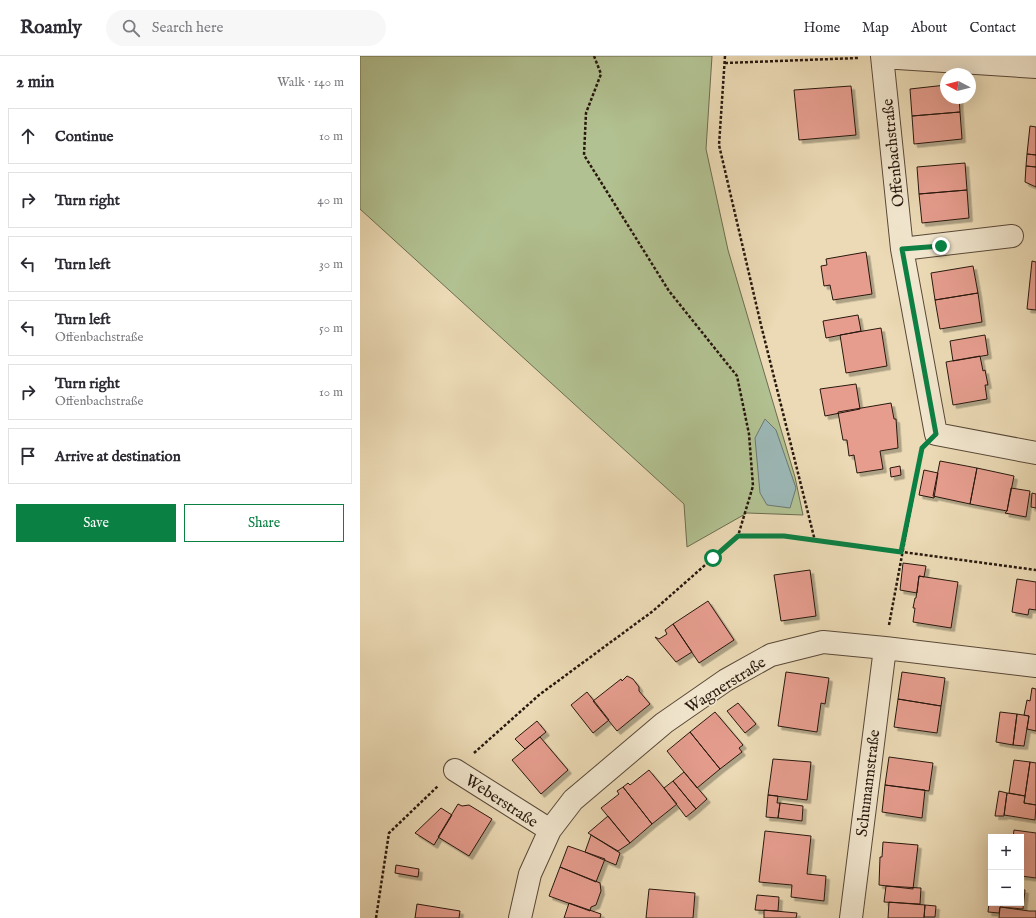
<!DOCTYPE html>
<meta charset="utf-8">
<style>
:root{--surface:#fff;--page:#f7f7f7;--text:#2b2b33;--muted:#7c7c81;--line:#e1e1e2;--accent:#0b8043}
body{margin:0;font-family:"IM FELL English",serif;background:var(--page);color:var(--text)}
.controls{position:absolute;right:12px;bottom:12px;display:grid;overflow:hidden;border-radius:0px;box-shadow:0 4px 16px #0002}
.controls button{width:36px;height:36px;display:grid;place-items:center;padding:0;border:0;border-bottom:1px solid var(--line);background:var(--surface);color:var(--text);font:20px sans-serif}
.compass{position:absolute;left:580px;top:12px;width:36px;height:36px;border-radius:50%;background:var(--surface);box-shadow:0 4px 16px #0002;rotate:277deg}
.stop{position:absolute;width:12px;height:12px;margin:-9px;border:3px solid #0b8043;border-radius:50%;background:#fff}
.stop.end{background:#0b8043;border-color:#fff;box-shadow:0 1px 4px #0008}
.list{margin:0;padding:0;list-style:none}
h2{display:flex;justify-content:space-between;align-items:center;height:52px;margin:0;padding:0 16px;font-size:17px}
h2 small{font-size:13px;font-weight:400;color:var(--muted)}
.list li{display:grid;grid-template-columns:26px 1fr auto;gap:12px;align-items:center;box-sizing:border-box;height:56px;margin:0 8px 8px;padding:0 8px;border:1px solid var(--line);border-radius:0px}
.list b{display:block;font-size:15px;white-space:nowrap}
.list p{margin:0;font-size:13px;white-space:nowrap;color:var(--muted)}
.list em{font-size:13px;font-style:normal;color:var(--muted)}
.actions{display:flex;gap:8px;padding:12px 16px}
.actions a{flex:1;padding:9px 0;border:1px solid var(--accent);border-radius:0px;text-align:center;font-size:14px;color:var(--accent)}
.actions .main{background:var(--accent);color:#fff}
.icon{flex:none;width:22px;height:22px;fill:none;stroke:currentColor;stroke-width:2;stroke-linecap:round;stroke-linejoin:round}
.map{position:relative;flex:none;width:676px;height:862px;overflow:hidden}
header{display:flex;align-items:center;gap:24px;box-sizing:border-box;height:56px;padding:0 20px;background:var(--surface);border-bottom:1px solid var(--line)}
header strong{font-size:19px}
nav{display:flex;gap:22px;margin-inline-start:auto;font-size:14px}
.search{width:280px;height:36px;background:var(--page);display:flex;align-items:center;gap:10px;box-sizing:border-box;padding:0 14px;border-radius:22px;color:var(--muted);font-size:15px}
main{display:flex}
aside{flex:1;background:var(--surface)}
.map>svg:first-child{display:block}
</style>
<header>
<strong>Roamly</strong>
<div class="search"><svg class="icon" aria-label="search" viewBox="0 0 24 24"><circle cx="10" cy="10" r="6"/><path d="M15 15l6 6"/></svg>Search here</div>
<nav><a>Home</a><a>Map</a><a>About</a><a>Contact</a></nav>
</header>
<main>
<aside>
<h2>2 min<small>Walk · 140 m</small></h2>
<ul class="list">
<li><svg class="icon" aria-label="ahead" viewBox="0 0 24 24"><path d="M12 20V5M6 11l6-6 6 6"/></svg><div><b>Continue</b></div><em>10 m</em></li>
<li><svg class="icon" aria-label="right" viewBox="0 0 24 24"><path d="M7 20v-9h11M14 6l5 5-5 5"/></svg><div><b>Turn right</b></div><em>40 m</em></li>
<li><svg class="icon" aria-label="left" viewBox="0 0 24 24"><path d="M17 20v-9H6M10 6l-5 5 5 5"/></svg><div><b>Turn left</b></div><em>30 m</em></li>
<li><svg class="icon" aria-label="left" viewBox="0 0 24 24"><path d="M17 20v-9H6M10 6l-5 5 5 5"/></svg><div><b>Turn left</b><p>Offenbachstraße</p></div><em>50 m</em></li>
<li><svg class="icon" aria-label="right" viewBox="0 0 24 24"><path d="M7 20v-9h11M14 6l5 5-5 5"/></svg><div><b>Turn right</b><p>Offenbachstraße</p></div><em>10 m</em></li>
<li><svg class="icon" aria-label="arrive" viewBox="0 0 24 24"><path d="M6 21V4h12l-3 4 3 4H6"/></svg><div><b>Arrive at destination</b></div></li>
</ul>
<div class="actions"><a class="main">Save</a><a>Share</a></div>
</aside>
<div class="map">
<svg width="676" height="862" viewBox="0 0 676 862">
<defs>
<filter id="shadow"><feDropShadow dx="3.5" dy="3.5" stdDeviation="0" flood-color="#0004"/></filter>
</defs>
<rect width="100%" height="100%" fill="#ebdab5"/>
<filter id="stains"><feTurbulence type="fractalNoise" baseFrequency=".005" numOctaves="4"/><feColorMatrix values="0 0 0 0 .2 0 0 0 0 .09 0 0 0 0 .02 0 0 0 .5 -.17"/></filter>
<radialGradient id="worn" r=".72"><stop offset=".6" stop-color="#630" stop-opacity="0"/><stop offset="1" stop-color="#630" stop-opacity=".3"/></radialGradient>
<path fill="#b2c191" stroke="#6d6c50" d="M 0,0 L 352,0 L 346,93 L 368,194 L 435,421 L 443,459 L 387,457 L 327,491 L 324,448 L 0,153 Z"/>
<path fill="#9cb8b7" stroke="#6e7873" d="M 405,363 L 416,374 L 436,432 L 430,452 L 407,449 L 400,437 L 395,382 Z"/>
<path fill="#e69d8e" stroke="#28180e" filter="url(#shadow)" d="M 586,29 L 586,42 L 599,42 L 600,56 L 552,60 L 550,33 Z
M 491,30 L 496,79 L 439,84 L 434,34 Z
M 600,56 L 602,83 L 554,88 L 552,60 Z
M 670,70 L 676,71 L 676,99 L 667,98 Z
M 667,98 L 676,99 L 676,111 L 666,110 Z
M 605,107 L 607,134 L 559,138 L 557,111 Z
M 666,110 L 676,111 L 676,131 L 665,126 Z
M 607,134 L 609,162 L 562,167 L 559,138 Z
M 506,196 L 512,238 L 473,244 L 470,229 L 464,230 L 461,210 L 467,209 L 466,203 Z
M 672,205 L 676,206 L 676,254 L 667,253 Z
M 613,210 L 618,237 L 575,244 L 571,217 Z
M 618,237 L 622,266 L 580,273 L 575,244 Z
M 498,259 L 501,275 L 466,282 L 463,265 Z
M 521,272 L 527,310 L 486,317 L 480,279 Z
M 625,279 L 628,299 L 593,305 L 590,285 Z
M 620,300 L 623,315 L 625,314 L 628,329 L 625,329 L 627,343 L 593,349 L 586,306 Z
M 496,328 L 500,353 L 465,360 L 460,333 Z
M 531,347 L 534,363 L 536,363 L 538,392 L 520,395 L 523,413 L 497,417 L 494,399 L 489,400 L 487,384 L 483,384 L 478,356 Z
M 580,405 L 617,412 L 610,448 L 573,440 Z
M 540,410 L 541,419 L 531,421 L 530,412 Z
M 617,412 L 654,420 L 647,455 L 610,448 Z
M 564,414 L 578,417 L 574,442 L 559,439 Z
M 651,432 L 670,435 L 666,461 L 645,457 L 647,455 Z
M 672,437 L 676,438 L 676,452 L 671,451 Z
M 543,507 L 566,510 L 564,521 L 559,520 L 557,537 L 540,534 Z
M 450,514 L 456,560 L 421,565 L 414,519 Z
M 559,520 L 598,526 L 591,572 L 553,566 L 555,552 L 553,552 L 555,542 L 556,542 Z
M 657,523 L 676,526 L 676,554 L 669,553 L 668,559 L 652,556 Z
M 348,545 L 374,584 L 339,607 L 313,568 Z
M 313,568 L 332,596 L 316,606 L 295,581 L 299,583 L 307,578 L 305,574 Z
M 426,616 L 469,622 L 465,648 L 461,647 L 457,676 L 418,670 Z
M 542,616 L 585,622 L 581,650 L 538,643 Z
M 267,620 L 273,623 L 279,631 L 279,635 L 290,648 L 257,675 L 233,645 L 261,623 L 262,625 Z
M 672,632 L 676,633 L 676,675 L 667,673 L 669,660 L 664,659 L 667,644 L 670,645 Z
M 227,636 L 249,664 L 233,677 L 211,649 Z
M 538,643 L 581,650 L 577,677 L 534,671 Z
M 378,647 L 396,668 L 385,677 L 367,655 Z
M 355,656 L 383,689 L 379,692 L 382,696 L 360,713 L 330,676 Z
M 640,656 L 657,658 L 653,689 L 636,686 Z
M 657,658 L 669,660 L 664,690 L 653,689 Z
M 177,665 L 186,676 L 165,693 L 155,683 Z
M 330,676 L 360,713 L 337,732 L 307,695 Z
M 180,681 L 208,714 L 181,738 L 152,704 Z
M 529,701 L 573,707 L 569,735 L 525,729 Z
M 413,703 L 451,706 L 447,744 L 408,739 Z
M 654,704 L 670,706 L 665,740 L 649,737 Z
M 670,706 L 676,707 L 676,749 L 664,747 Z
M 289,714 L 317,748 L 292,768 L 263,731 L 268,727 L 270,729 Z
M 324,716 L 347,743 L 336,753 L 313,725 Z
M 313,725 L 336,753 L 326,761 L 304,732 Z
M 525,729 L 565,734 L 562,762 L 522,756 Z
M 263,731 L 292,768 L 270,787 L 241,752 L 259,738 L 257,735 Z
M 639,735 L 647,737 L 644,760 L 635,760 Z
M 647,737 L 665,740 L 664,747 L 676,749 L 675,764 L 644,759 Z
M 408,739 L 418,740 L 417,747 L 420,747 L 418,762 L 406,761 Z
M 420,747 L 443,750 L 442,765 L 418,762 Z
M 98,748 L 102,750 L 109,749 L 132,763 L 109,800 L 78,781 Z
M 81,752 L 92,759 L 74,789 L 55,777 Z
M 248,760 L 270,787 L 258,795 L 228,777 Z
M 654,774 L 676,777 L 676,822 L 661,820 L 661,781 L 653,781 Z
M 405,775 L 451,780 L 447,818 L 466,820 L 464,845 L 431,841 L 432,829 L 399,826 Z
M 231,779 L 260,797 L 256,809 L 225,796 Z
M 523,786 L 558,789 L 553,833 L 519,829 L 520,801 L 522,801 Z
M 208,790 L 245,803 L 236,826 L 200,811 Z
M 36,809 L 59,813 L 58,821 L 35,817 Z
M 200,811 L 240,827 L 241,835 L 236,849 L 231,851 L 230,855 L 189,840 Z
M 526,830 L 561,832 L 560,848 L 524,846 Z
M 631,830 L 631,847 L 661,847 L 661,833 L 665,834 L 663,853 L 640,851 L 639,857 L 628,856 Z
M 289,833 L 335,837 L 333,862 L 286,862 Z
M 397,839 L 419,841 L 418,855 L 395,854 Z
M 529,846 L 565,849 L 564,862 L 528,862 Z
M 209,847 L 241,858 L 240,862 L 204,862 Z
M 57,848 L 100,855 L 99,862 L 55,862 Z
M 565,849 L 576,850 L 575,861 L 564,861 Z
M 640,851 L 669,855 L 676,855 L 676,862 L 639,862 Z
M 404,854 L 437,857 L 436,862 L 404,862 Z"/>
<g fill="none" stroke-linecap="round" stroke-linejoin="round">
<defs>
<path id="street" d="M 522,0 L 542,193 L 576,378 L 676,397
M 522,1 L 676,11
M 542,193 L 652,180
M 95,714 L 190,774
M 160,862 L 170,818 L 190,774 L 213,744 L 304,667 L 366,624 L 411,599 L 463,586 L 525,592 L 676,610
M 491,862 L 525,592"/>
</defs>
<use href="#street" stroke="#594838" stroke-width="24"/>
<path stroke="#28180e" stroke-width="2.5" stroke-dasharray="3 2" stroke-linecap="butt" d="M 234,0 L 241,18 L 226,57 L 224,99 L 309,235 L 377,320 L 389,378 L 393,430 L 378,480
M 365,0 L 359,89 L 401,269 L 455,485
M 365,7 L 498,2
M 529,569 L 561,397
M 114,697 L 179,639 L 293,555 L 378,480 L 424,480 L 676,514
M 16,862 L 29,777 L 78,730"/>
<use href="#street" stroke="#f2e7cf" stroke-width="22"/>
</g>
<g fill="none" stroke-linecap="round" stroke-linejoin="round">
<path stroke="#0b8043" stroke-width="5" d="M 353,502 L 378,480 L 424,480 L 541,496 L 562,392 L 576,378 L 542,193 L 581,190"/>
</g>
<g text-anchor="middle" stroke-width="3" stroke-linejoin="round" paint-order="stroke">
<g font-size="16" fill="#28180e" stroke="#f2e7cf">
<text transform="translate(532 97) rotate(-96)" y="6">Offenbachstraße</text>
<text transform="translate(365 628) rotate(-32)" y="6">Wagnerstraße</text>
<text transform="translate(507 727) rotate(-83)" y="6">Schumannstraße</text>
<text transform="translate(142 744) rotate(33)" y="6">Weberstraße</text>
</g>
</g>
<rect width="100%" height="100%" filter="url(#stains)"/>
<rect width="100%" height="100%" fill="url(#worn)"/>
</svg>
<div class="controls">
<button>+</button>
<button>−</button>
</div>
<svg class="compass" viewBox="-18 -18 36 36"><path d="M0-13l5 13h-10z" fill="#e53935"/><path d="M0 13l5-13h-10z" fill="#7c7c81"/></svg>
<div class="stop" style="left:353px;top:502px"></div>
<div class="stop end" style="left:581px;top:190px"></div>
</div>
</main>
